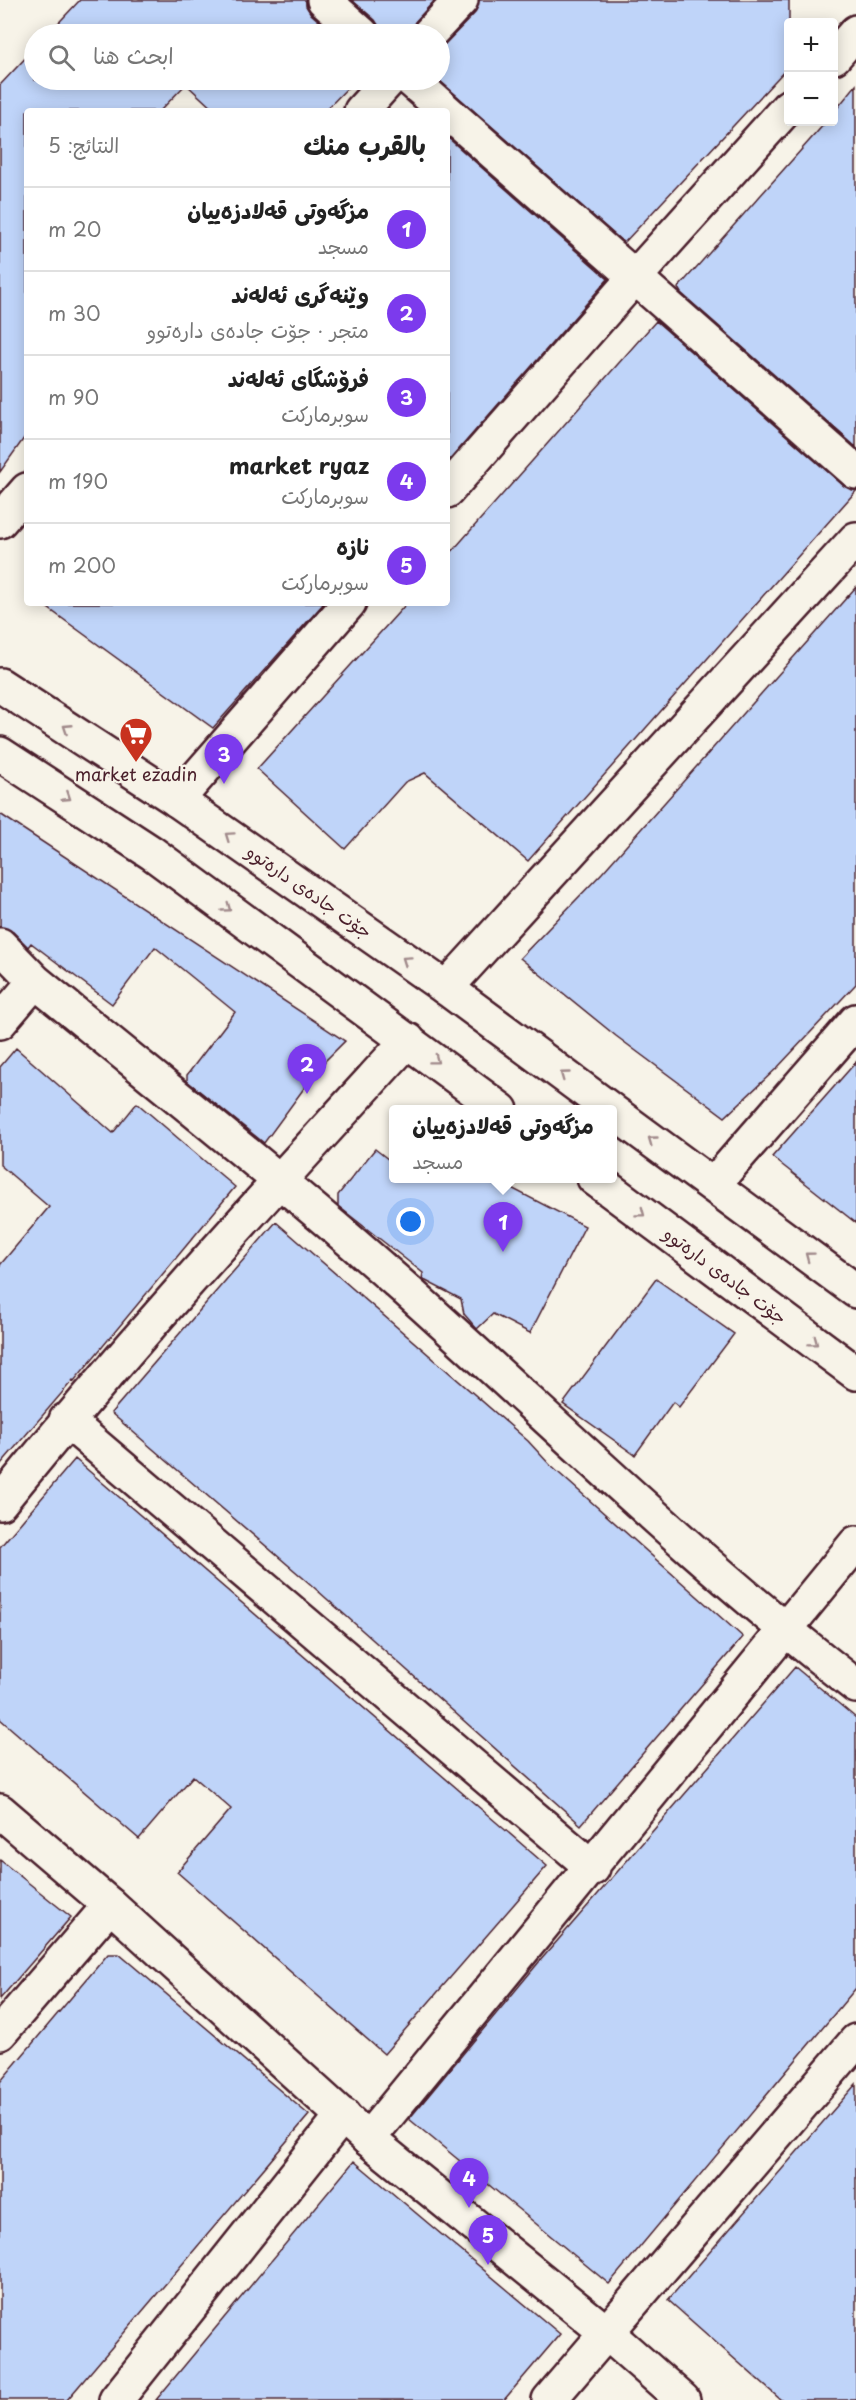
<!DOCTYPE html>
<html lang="ar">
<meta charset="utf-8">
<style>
:root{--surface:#fff;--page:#f2f2f2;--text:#222;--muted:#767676;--line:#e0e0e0;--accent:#7c3aed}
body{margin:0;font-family:"Playpen Sans","Playpen Sans Arabic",sans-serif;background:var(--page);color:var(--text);direction:rtl}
.controls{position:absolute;right:18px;top:18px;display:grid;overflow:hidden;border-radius:6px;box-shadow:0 3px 15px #0003}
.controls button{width:54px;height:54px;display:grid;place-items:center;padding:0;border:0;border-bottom:2px solid var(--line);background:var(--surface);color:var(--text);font:30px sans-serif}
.you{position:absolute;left:411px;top:1222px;width:21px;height:21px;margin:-15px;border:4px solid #fff;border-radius:50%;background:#1a73e8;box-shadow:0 0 0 9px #1a73e833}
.badge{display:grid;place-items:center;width:39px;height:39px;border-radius:50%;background:var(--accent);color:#fff;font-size:20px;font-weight:700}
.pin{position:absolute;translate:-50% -50px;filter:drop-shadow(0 2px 3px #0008)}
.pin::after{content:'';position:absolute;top:32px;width:21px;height:18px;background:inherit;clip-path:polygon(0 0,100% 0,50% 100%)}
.popup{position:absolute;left:389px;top:1105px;width:228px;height:78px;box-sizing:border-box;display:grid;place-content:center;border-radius:6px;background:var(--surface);filter:drop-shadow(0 2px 4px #0005);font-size:20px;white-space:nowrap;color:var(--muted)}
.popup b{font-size:22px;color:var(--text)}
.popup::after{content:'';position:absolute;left:50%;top:100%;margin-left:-12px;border:12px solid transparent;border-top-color:var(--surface)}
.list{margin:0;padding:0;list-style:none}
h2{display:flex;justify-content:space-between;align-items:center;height:78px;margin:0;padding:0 24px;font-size:26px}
h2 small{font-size:20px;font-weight:400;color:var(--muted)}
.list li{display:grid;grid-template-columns:39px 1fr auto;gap:18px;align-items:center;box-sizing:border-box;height:84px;padding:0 24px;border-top:2px solid var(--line)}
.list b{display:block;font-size:22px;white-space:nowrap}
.list p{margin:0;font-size:20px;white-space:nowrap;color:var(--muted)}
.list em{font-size:20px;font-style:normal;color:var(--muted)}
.icon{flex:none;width:33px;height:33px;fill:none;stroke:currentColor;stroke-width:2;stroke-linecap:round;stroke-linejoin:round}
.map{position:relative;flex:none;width:856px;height:2400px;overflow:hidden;direction:ltr}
.search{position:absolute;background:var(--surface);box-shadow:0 3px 15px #0003;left:24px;top:24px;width:426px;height:66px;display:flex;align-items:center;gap:15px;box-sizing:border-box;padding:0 21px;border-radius:33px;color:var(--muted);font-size:22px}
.panel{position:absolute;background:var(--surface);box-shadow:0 3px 15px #0003;left:24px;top:108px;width:426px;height:498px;border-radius:6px;direction:rtl}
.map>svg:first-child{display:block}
</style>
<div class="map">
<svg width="856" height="2400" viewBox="0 0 856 2400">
<rect width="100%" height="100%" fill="#f7f3e8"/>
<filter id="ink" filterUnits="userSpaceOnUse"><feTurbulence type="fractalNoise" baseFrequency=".0167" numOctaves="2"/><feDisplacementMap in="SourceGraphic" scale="12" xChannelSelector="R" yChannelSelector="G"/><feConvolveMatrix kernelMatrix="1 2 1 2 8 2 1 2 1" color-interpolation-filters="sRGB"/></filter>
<g filter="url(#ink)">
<path fill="#bfd4f9" stroke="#4a1f2b" stroke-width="1.5" d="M 80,0 L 306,0 L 306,6 L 311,14 L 334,34 L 48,34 Z
M 352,0 L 435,0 L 415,22 L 411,34 L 380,34 L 380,28 L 375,20 Z
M 479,0 L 789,0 L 789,66 L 624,243 L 439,80 L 440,49 L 475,13 Z
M 34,49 L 34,80 L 355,80 L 325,111 L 215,111 L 186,84 L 160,111 L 27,111 L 27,434 L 0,472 L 0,85 Z
M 856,85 L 856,447 L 681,293 L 678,288 L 826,122 L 834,122 L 834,112 Z
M 447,137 L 608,279 L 447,463 Z
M 656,321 L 844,486 L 856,491 L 528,861 L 425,773 L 405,782 L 345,849 L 257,769 L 407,603 L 447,603 L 447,557 Z
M 856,587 L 856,984 L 778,1067 L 725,1117 L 616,1036 L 520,958 L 602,873 Z
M 41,603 L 324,603 L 213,728 Z
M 0,814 L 345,1041 L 321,1065 L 264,1143 L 187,1081 L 187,1075 L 235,1012 L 155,947 L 112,1004 L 31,943 L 28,947 L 13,932 L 0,927 Z
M 16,1048 L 113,1133 L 137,1103 L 235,1187 L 74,1381 L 73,1380 L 0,1465 L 0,1265 L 49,1207 L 0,1165 L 0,1067 Z
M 856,1062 L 856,1223 L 772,1157 Z
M 375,1149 L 393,1163 L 393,1179 L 494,1179 L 585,1226 L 530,1333 L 493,1314 L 477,1329 L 464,1314 L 461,1299 L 422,1279 L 423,1273 L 338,1206 L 338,1195 Z
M 276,1222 L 528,1441 L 551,1466 L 743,1637 L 581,1825 L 309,1583 L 111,1413 Z
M 656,1279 L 734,1334 L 679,1407 L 673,1402 L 635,1455 L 563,1404 Z
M 75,1459 L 547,1866 L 384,2054 L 177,1872 L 231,1809 L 193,1776 L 139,1839 L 0,1719 L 0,1547 Z
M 795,1667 L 856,1718 L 856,1988 L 609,2284 L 409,2119 L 539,1962 Z
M 0,1860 L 71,1917 L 0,1999 Z
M 108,1954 L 119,1954 L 309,2115 L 67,2400 L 0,2400 L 0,2082 Z
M 856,2084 L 856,2400 L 781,2400 L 668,2300 Z
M 354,2161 L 560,2334 L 504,2400 L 156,2400 Z"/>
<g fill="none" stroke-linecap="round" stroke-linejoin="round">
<defs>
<path id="street" d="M 324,0 L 362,34
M 429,34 L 461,0
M 834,57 L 856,32
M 411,80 L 856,472
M 361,111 L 389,80
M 447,491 L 635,277 L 788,107
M 0,521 L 27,490
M 177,800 L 349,603
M 0,945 L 35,981 C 158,1082 284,1181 403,1287 C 553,1421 697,1563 856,1686
M 446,988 L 856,539
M 0,1022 L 35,981
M 713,1185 L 856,1021
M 66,1420 L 593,1868
M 0,1503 C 129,1343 269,1192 408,1040
M 0,2033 L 110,1905
M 368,2139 L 856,1543
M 116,2400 L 343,2115
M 549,2400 L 856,2041"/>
<path id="secondary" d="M 0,685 L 177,800 L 446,988 L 611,1110
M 0,754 L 152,853 L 501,1110
M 612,1111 L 856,1291
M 594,1178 L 856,1373
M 0,1811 L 110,1905 L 368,2139 L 607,2333 L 683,2400"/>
</defs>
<use href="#street" stroke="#4a1f2b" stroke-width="38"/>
<use href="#secondary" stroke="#4a1f2b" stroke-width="38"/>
<use href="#street" stroke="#f7f3e8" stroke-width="33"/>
<use href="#secondary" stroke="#f7f3e8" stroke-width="33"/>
</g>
<defs><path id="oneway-chevron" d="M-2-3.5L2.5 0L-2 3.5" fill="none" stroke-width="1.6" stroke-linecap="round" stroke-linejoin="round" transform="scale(1.5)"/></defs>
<g stroke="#a0898a">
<use href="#oneway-chevron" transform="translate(67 728) rotate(-147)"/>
<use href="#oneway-chevron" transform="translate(67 797) rotate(33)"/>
<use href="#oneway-chevron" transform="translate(229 836) rotate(-145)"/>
<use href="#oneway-chevron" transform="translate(227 908) rotate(36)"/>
<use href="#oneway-chevron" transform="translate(406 960) rotate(-145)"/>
<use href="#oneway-chevron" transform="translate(435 1060) rotate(37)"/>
<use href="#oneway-chevron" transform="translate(564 1075) rotate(-144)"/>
<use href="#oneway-chevron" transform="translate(652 1140) rotate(-144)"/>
<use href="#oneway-chevron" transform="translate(641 1213) rotate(37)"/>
<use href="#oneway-chevron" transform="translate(809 1256) rotate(-143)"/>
<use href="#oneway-chevron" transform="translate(814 1342) rotate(37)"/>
</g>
</g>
<defs>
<symbol id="supermarket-pin" viewBox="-11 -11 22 30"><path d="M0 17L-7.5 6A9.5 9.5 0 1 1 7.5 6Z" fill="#c8321e" stroke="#f7f3e8"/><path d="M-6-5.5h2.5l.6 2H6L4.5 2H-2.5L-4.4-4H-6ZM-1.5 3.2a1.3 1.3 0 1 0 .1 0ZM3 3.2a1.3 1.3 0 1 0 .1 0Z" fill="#fff"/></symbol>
</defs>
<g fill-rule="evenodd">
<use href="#supermarket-pin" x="117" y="715" width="38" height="52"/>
</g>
<g text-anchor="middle" stroke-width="4.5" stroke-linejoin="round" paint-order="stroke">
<g font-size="18" fill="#4a1f2b" stroke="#f7f3e8">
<text x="136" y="781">market ezadin</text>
</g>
<g font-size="18" fill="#4a1f2b" stroke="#f7f3e8">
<text transform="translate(309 892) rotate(35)" y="6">جۆت جادەی دارەتوو</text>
<text transform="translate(725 1276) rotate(37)" y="6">جۆت جادەی دارەتوو</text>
</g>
</g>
</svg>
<div class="controls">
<button>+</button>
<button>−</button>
</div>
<div class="you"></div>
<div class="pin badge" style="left:503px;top:1252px">1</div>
<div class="popup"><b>مزگەوتی قەلادزەییان</b>مسجد</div>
<div class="pin badge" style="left:307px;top:1094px">2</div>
<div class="pin badge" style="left:224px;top:784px">3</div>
<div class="pin badge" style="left:469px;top:2208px">4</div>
<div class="pin badge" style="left:488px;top:2265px">5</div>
<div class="search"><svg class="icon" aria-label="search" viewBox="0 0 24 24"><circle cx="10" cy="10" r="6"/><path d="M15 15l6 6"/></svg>ابحث هنا</div>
<section class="panel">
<h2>بالقرب منك<small>النتائج: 5</small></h2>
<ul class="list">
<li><span class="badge">1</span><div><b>مزگەوتی قەلادزەییان</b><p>مسجد</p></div><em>20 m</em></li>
<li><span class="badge">2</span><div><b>وێنەگری ئەلەند</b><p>متجر · جۆت جادەی دارەتوو</p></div><em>30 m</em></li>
<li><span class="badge">3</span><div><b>فرۆشگای ئەلەند</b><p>سوبرماركت</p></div><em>90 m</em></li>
<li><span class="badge">4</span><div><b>market ryaz</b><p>سوبرماركت</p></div><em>190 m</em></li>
<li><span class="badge">5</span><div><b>نازە</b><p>سوبرماركت</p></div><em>200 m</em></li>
</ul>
</section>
</div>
